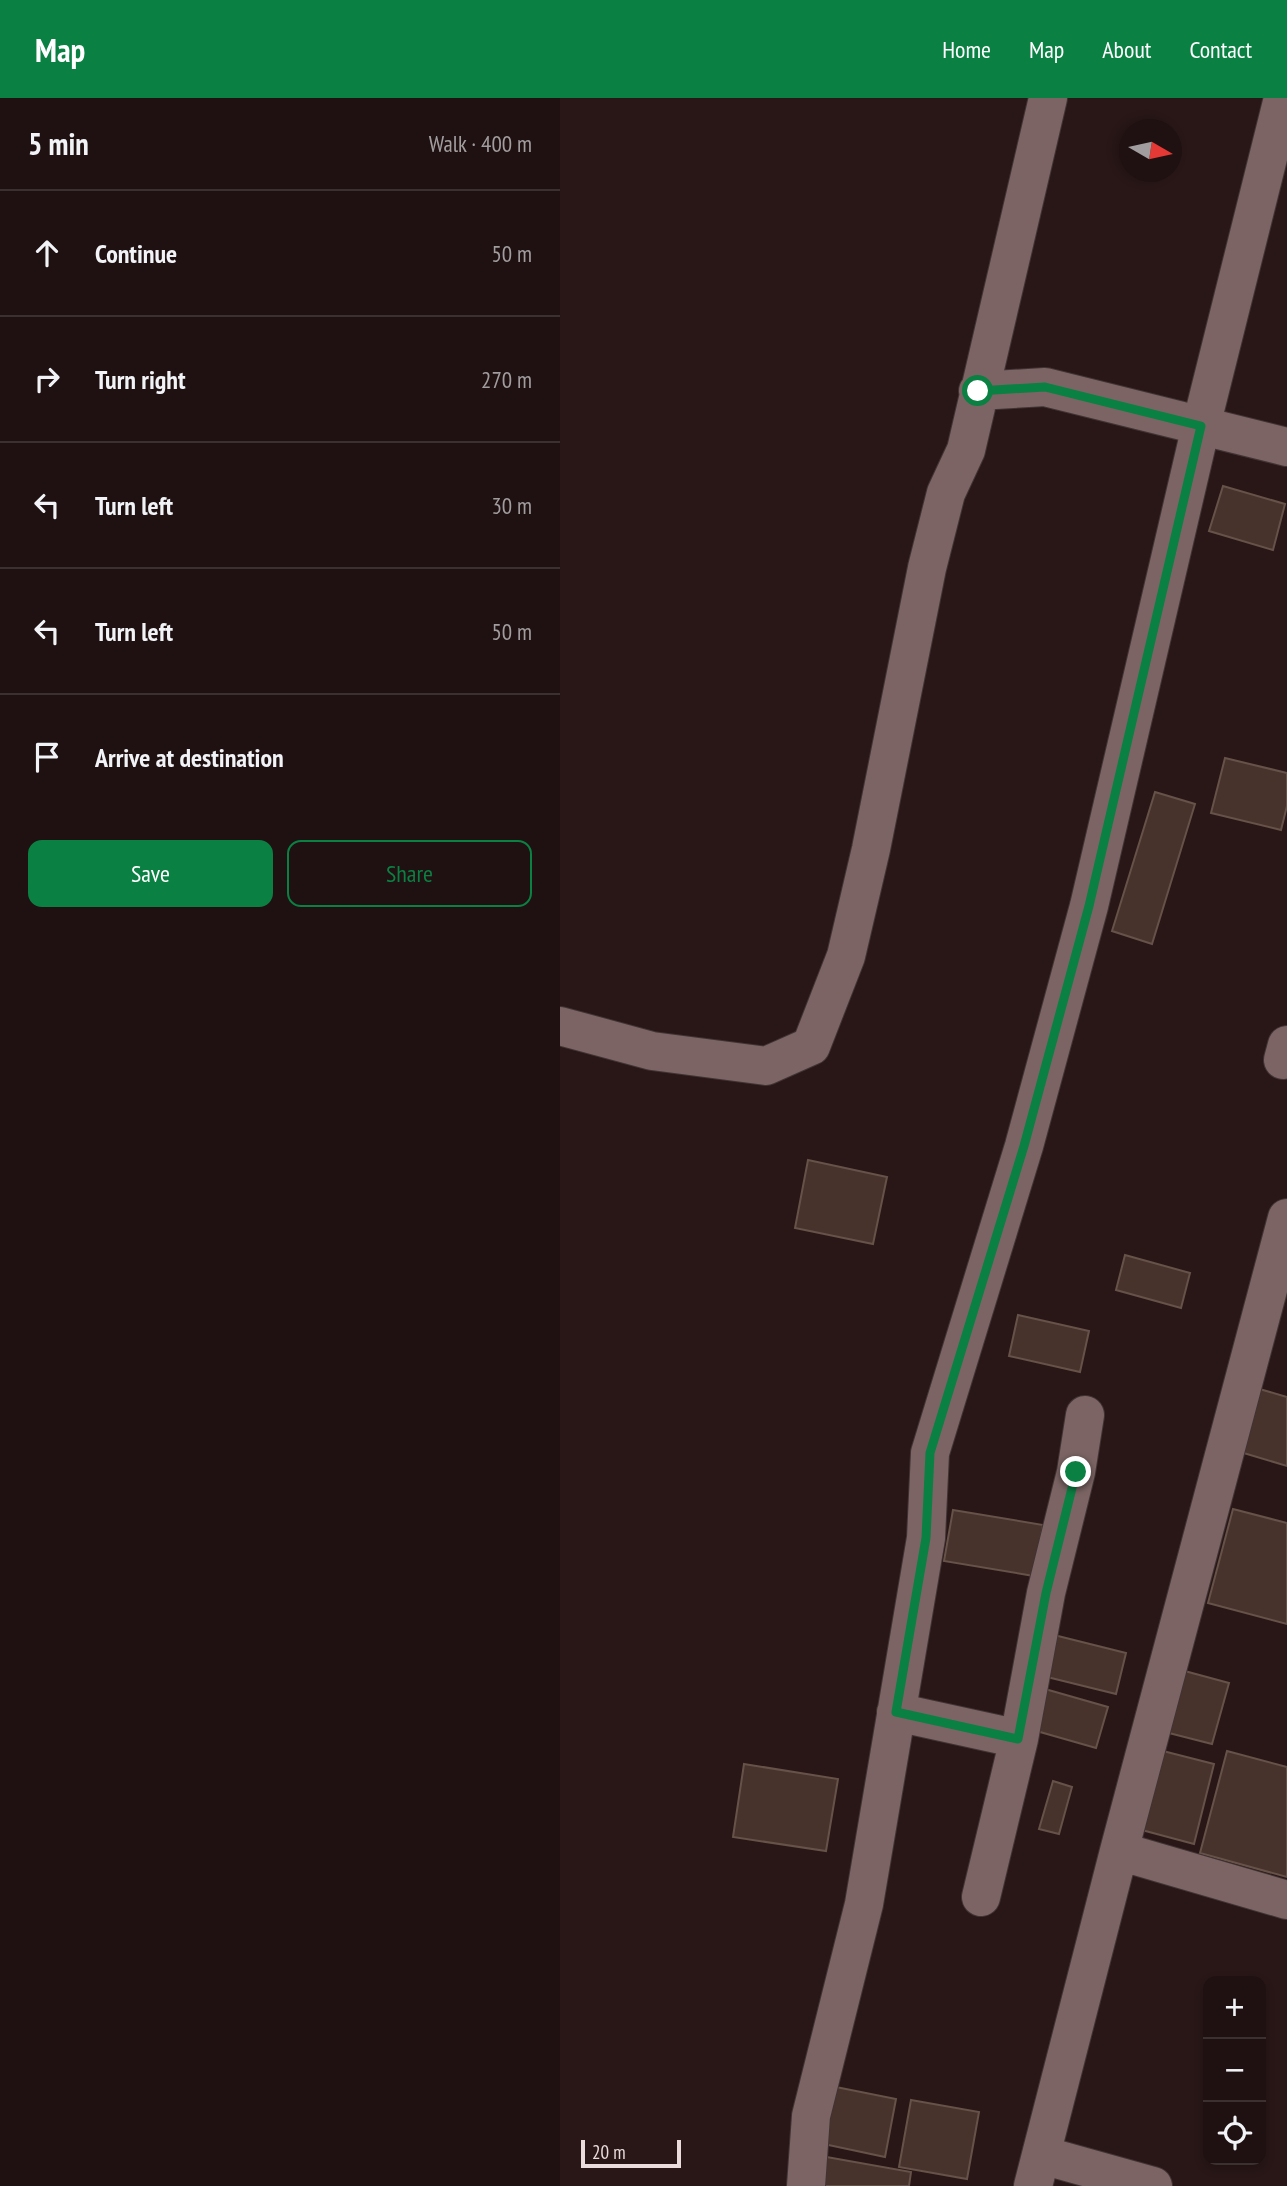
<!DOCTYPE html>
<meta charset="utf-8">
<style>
:root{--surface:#1f1111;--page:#271a1a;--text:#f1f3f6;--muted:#a19d9f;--line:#3c3131;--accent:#0b8043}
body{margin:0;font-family:"PT Sans Narrow",sans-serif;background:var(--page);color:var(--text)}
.controls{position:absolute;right:21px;bottom:21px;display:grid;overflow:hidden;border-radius:14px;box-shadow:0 4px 10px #0003}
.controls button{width:63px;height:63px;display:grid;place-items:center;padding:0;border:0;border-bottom:2px solid var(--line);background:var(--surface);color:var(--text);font:35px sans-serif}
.compass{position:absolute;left:559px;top:21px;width:63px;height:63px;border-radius:50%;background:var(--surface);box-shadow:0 4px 10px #0003;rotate:99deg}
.scale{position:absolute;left:21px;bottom:18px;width:100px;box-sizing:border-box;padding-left:7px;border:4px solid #eadcdc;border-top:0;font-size:19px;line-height:24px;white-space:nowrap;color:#eadcdc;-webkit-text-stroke:5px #291717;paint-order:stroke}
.stop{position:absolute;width:21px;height:21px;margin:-16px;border:5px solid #0b8043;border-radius:50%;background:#fff}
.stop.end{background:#0b8043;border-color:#fff;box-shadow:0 2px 7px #0008}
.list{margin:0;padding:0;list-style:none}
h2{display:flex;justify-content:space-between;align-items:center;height:91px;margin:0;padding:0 28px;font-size:30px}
h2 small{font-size:23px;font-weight:400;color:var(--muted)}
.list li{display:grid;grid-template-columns:46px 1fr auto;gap:21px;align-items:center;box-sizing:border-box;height:126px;padding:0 28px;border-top:2px solid var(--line)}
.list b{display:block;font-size:26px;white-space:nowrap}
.list em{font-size:23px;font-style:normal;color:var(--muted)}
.actions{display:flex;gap:14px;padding:21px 28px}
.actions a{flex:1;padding:16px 0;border:2px solid var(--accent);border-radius:14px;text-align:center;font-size:24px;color:var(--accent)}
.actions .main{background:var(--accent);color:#fff}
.icon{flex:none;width:38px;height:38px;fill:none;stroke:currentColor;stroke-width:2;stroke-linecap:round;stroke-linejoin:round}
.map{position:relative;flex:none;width:727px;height:2088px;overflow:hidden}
header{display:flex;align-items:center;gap:42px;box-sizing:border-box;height:98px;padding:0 35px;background:var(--accent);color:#fff}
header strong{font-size:33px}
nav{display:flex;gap:38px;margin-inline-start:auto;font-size:24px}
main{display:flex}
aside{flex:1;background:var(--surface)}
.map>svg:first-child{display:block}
</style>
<header>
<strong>Map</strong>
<nav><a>Home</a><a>Map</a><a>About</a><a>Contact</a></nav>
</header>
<main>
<aside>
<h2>5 min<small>Walk · 400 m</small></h2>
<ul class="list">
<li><svg class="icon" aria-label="ahead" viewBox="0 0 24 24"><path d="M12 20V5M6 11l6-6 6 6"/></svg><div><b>Continue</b></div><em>50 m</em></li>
<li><svg class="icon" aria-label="right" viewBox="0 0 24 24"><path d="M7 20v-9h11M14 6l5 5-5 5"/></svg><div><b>Turn right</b></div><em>270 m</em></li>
<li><svg class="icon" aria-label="left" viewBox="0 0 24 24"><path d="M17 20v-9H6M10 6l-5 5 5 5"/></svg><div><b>Turn left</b></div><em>30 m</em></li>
<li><svg class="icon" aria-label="left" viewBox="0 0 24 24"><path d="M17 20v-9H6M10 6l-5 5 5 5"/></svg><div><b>Turn left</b></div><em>50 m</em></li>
<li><svg class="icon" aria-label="arrive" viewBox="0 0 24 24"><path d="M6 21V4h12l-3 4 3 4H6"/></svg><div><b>Arrive at destination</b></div></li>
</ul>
<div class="actions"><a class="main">Save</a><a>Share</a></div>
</aside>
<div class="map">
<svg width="727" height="2088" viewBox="0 0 727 2088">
<rect width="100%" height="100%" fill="#291717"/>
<path fill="#47332c" stroke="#665249" stroke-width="2" d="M 663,388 L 725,406 L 713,452 L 649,433 Z
M 665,660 L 727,675 L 727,708 L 721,732 L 651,715 Z
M 595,694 L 635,706 L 592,846 L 552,833 Z
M 248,1062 L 327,1079 L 313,1146 L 235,1130 Z
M 565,1157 L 630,1175 L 621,1210 L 556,1192 Z
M 458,1217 L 529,1233 L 520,1274 L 449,1258 Z
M 696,1290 L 727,1299 L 727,1368 L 677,1353 Z
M 673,1411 L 727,1425 L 727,1526 L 648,1505 Z
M 393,1412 L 483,1427 L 474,1478 L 384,1463 Z
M 490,1536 L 566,1555 L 556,1596 L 479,1577 Z
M 621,1572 L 669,1585 L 652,1646 L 605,1634 Z
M 485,1591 L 548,1609 L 536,1650 L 473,1632 Z
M 599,1652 L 654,1666 L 634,1746 L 578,1731 Z
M 667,1653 L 727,1669 L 727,1779 L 640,1755 Z
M 184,1666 L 278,1681 L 266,1753 L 173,1739 Z
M 493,1683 L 512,1689 L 499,1736 L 479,1731 Z
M 271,1988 L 336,2001 L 325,2059 L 259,2045 Z
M 351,2002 L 419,2014 L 407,2081 L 339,2069 Z
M 261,2058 L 351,2074 L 349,2088 L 256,2088 Z"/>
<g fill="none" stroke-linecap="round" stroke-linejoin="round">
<defs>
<path id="minor" d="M 418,293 L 485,289 L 727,349
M 0,928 L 92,953 L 206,968 L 251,948 L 286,858 L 311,751 L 367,470 L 386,395 L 406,352 L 488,0
M 723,962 L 727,947
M 336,1614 L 459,1641 L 421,1799
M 459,1641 L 486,1495 L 516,1374 L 525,1317
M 559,1753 L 727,1802
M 482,2057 L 593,2088
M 246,2088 L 251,2018 L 304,1806 L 366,1440 L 370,1355 L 464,1048 L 529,808 L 641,328 L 723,0
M 473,2088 L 559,1753 L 727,1120"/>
</defs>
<use href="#minor" stroke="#413334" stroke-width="40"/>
<use href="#minor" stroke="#7c6464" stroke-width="38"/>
</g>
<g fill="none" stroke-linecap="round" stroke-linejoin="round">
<path stroke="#0b8043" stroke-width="9" d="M 418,293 L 485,289 L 641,328 L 529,808 L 464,1048 L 370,1355 L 366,1440 L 336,1614 L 458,1641 L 486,1495 L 516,1374"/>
</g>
</svg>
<div class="controls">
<button>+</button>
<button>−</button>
<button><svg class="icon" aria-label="locate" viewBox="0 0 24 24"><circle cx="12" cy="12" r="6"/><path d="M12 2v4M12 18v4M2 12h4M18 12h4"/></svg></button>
</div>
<svg class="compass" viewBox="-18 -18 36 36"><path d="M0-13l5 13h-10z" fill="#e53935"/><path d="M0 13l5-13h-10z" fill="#a19d9f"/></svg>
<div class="scale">20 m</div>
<div class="stop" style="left:418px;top:293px"></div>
<div class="stop end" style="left:516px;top:1374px"></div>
</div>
</main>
